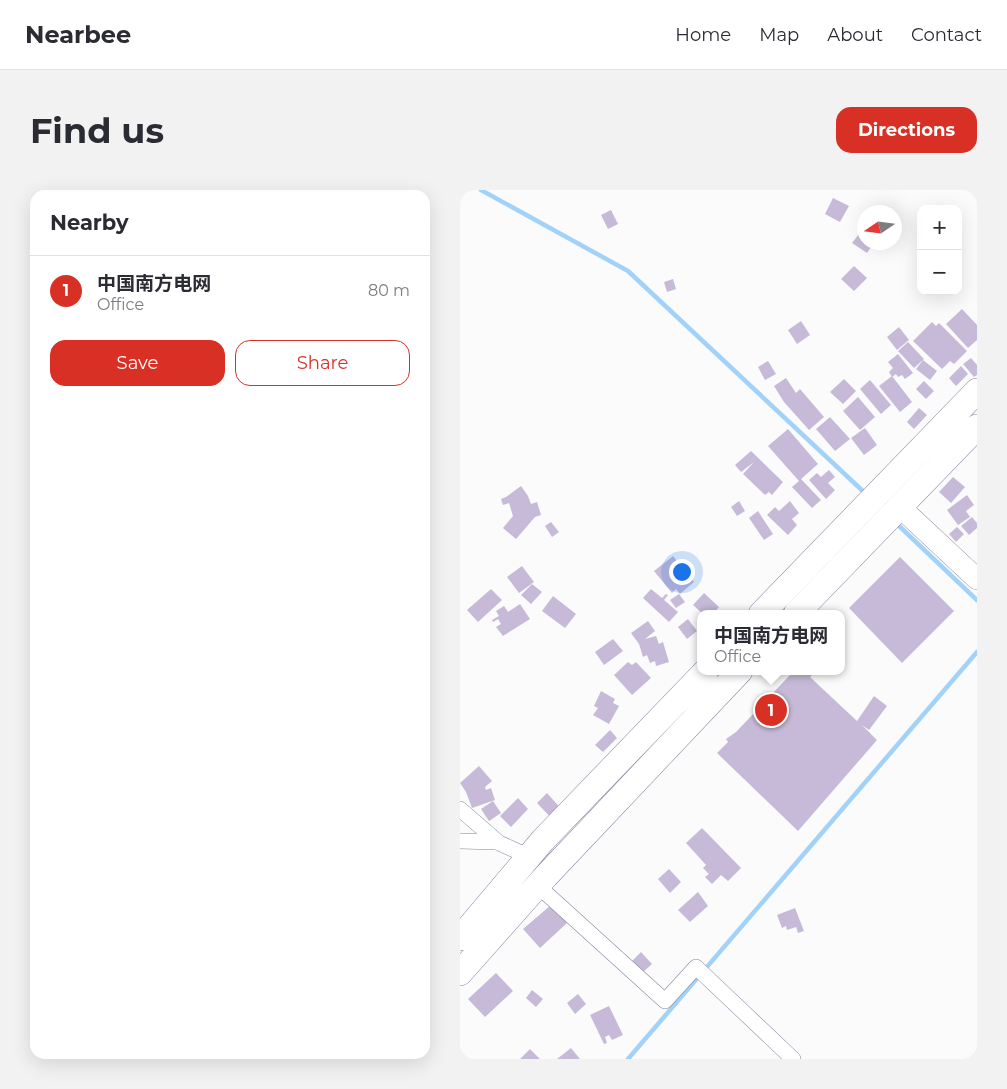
<!DOCTYPE html>
<meta charset="utf-8">
<style>
:root{--surface:#fff;--page:#f2f2f3;--text:#2b2b33;--muted:#7c7c81;--line:#e1e1e2;--accent:#d93025}
body{margin:0;font-family:Montserrat,"Noto Sans SC",sans-serif;background:var(--page);color:var(--text)}
.controls{position:absolute;right:15px;top:15px;display:grid;overflow:hidden;border-radius:10px;box-shadow:0 5px 20px #0002}
.controls button{width:45px;height:45px;display:grid;place-items:center;padding:0;border:0;border-bottom:1px solid var(--line);background:var(--surface);color:var(--text);font:25px sans-serif}
.compass{position:absolute;left:397px;top:15px;width:45px;height:45px;border-radius:50%;background:var(--surface);box-shadow:0 5px 20px #0002;rotate:257deg}
.you{position:absolute;left:221px;top:381px;width:18px;height:18px;margin:-12px;border:4px solid #fff;border-radius:50%;background:#1a73e8;box-shadow:0 0 0 8px #1a73e833}
.badge{display:grid;place-items:center;width:32px;height:32px;border-radius:50%;background:var(--accent);color:#fff;font-size:16px;font-weight:700}
.pin{position:absolute;translate:-50% -50%;border:2px solid #fff;box-shadow:0 1px 5px #0006}
.popup{position:absolute;left:237px;top:420px;width:148px;height:65px;box-sizing:border-box;display:grid;place-content:center;border-radius:10px;background:var(--surface);filter:drop-shadow(0 1px 4px #0005);font-size:16px;white-space:nowrap;color:var(--muted)}
.popup b{font-size:19px;color:var(--text)}
.popup::after{content:'';position:absolute;left:50%;top:100%;margin-left:-10px;border:10px solid transparent;border-top-color:var(--surface)}
.list{margin:0;padding:0;list-style:none}
h2{display:flex;justify-content:space-between;align-items:center;height:65px;margin:0;padding:0 20px;font-size:21px}
h2 small{font-size:16px;font-weight:400;color:var(--muted)}
.list li{display:grid;grid-template-columns:32px 1fr auto;gap:15px;align-items:center;box-sizing:border-box;height:70px;padding:0 20px;border-top:1px solid var(--line)}
.list b{display:block;font-size:19px;white-space:nowrap}
.list p{margin:0;font-size:16px;white-space:nowrap;color:var(--muted)}
.list em{font-size:16px;font-style:normal;color:var(--muted)}
.actions{display:flex;gap:10px;padding:15px 20px}
.actions a{flex:1;padding:11px 0;border:1px solid var(--accent);border-radius:15px;text-align:center;font-size:18px;color:var(--accent)}
.actions .main{background:var(--accent);color:#fff}
.map{position:relative;flex:none;width:517px;height:869px;overflow:hidden;border-radius:15px}
header{display:flex;align-items:center;gap:30px;box-sizing:border-box;height:70px;padding:0 25px;background:var(--surface);border-bottom:1px solid var(--line)}
header strong{font-size:24px}
nav{display:flex;gap:28px;margin-inline-start:auto;font-size:18px}
.intro{display:flex;align-items:center;justify-content:space-between;box-sizing:border-box;height:120px;padding:0 30px}
h1{margin:0;font-size:35px}
.button{padding:12px 22px;border-radius:15px;background:var(--accent);color:#fff;font-size:18px;font-weight:700}
main{display:flex;gap:30px;padding:0 30px}
aside{flex:1;background:var(--surface);border-radius:15px;box-shadow:0 5px 20px #0002}
.map>svg:first-child{display:block}
</style>
<header>
<strong>Nearbee</strong>
<nav><a>Home</a><a>Map</a><a>About</a><a>Contact</a></nav>
</header>
<div class="intro"><h1>Find us</h1><a class="button">Directions</a></div>
<main>
<aside>
<h2>Nearby<small></small></h2>
<ul class="list">
<li><span class="badge">1</span><div><b>中国南方电网</b><p>Office</p></div><em>80 m</em></li>
</ul>
<div class="actions"><a class="main">Save</a><a>Share</a></div>
</aside>
<div class="map">
<svg width="517" height="869" viewBox="0 0 517 869">
<rect width="100%" height="100%" fill="#fbfbfb"/>
<g fill="none" stroke-linecap="round" stroke-linejoin="round">
<path stroke="#a1d2fa" stroke-width="4.5" d="M 21,0 L 168,81 L 406,304
M 436,333 L 517,410
M 168,869 L 517,462"/>
</g>
<path fill="#c6bad8" d="M 373,8 L 389,16 L 380,32 L 365,24 Z
M 151,20 L 158,34 L 148,39 L 141,25 Z
M 402,40 L 404,42 L 404,52 L 407,52 L 406,54 L 411,57 L 407,63 L 392,53 Z
M 394,76 L 407,88 L 394,101 L 381,89 Z
M 213,89 L 216,99 L 207,102 L 204,92 Z
M 502,119 L 517,135 L 517,150 L 508,158 L 486,134 Z
M 341,131 L 350,145 L 337,154 L 328,140 Z
M 472,132 L 476,136 L 479,133 L 507,161 L 494,174 L 490,171 L 482,179 L 453,151 Z
M 439,137 L 449,150 L 437,160 L 427,147 Z
M 448,152 L 464,169 L 454,178 L 438,161 Z
M 438,164 L 453,183 L 445,189 L 442,185 L 438,187 L 436,184 L 432,187 L 429,182 L 433,178 L 428,172 Z
M 511,168 L 517,175 L 517,185 L 514,187 L 503,174 Z
M 463,170 L 477,181 L 470,190 L 456,179 Z
M 308,171 L 316,184 L 305,190 L 298,177 Z
M 501,176 L 508,184 L 496,196 L 489,188 Z
M 432,186 L 452,212 L 440,222 L 419,196 Z
M 326,188 L 336,203 L 340,199 L 364,227 L 349,240 L 324,212 L 314,196 Z
M 384,189 L 396,201 L 383,214 L 370,202 Z
M 410,190 L 431,215 L 421,224 L 400,199 Z
M 464,191 L 474,201 L 466,209 L 456,199 Z
M 398,207 L 415,227 L 400,240 L 383,221 Z
M 459,218 L 467,225 L 454,239 L 447,232 Z
M 370,227 L 390,249 L 375,261 L 356,239 Z
M 405,238 L 417,255 L 404,265 L 391,248 Z
M 328,239 L 358,274 L 341,289 L 361,310 L 352,318 L 332,297 L 339,291 L 308,256 Z
M 291,261 L 323,292 L 312,305 L 309,302 L 305,305 L 283,284 L 294,272 L 281,282 L 275,275 Z
M 369,280 L 375,287 L 368,293 L 375,300 L 366,309 L 349,290 L 357,283 L 361,287 Z
M 493,287 L 505,297 L 491,313 L 479,302 Z
M 61,296 L 68,306 L 71,314 L 77,312 L 81,325 L 75,327 L 56,349 L 43,338 L 53,326 L 49,313 L 43,315 L 41,309 L 46,307 Z
M 507,305 L 514,315 L 506,321 L 510,327 L 498,335 L 487,320 Z
M 279,311 L 285,321 L 277,326 L 271,317 Z
M 330,311 L 339,323 L 332,329 L 337,335 L 328,345 L 307,325 L 315,317 L 319,321 Z
M 298,321 L 313,344 L 304,350 L 289,328 Z
M 512,327 L 517,333 L 517,338 L 509,345 L 501,336 Z
M 91,332 L 99,342 L 92,347 L 85,336 Z
M 497,337 L 504,344 L 496,352 L 489,344 Z
M 213,366 L 234,392 L 220,404 L 216,399 L 212,403 L 194,381 Z
M 440,367 L 494,421 L 442,473 L 389,418 Z
M 62,376 L 74,392 L 59,403 L 47,387 Z
M 72,394 L 82,402 L 71,414 L 61,405 Z
M 31,399 L 42,410 L 18,432 L 7,420 Z
M 191,399 L 202,408 L 206,404 L 208,405 L 204,410 L 218,422 L 209,432 L 183,408 Z
M 244,403 L 259,417 L 253,424 L 243,424 L 233,415 Z
M 219,404 L 225,412 L 216,418 L 210,410 Z
M 93,406 L 116,424 L 105,438 L 82,421 Z
M 60,414 L 70,429 L 43,446 L 36,437 L 41,434 L 38,429 L 33,432 L 32,430 L 39,426 L 36,421 L 44,416 L 48,422 Z
M 228,429 L 237,441 L 227,449 L 218,437 Z
M 188,431 L 195,441 L 185,449 L 196,446 L 199,454 L 203,452 L 209,472 L 196,476 L 195,471 L 190,473 L 187,465 L 183,467 L 179,454 L 171,443 Z
M 153,449 L 163,461 L 144,475 L 135,462 Z
M 168,472 L 172,475 L 176,472 L 191,488 L 172,505 L 154,485 Z
M 333,481 L 356,481 L 350,487 L 397,531 L 414,506 L 427,516 L 409,540 L 402,535 L 417,550 L 338,641 L 257,563 L 268,552 L 266,549 L 276,542 L 330,485 L 329,483 Z
M 141,501 L 155,509 L 153,513 L 159,516 L 149,534 L 133,525 L 138,518 L 134,516 Z
M 150,540 L 157,548 L 143,562 L 135,555 Z
M 19,576 L 32,591 L 25,597 L 26,600 L 31,598 L 35,610 L 12,618 L 6,602 L 0,593 Z
M 87,603 L 104,622 L 94,631 L 77,613 Z
M 58,608 L 68,619 L 51,637 L 40,626 Z
M 33,611 L 41,623 L 29,631 L 21,619 Z
M 242,638 L 281,678 L 268,691 L 261,685 L 252,694 L 245,687 L 249,684 L 243,678 L 246,675 L 226,653 Z
M 209,679 L 221,692 L 210,703 L 198,689 Z
M 238,702 L 248,716 L 230,732 L 218,720 Z
M 91,715 L 107,733 L 80,758 L 63,739 Z
M 335,718 L 344,741 L 338,743 L 336,737 L 327,740 L 326,736 L 322,738 L 317,725 Z
M 181,762 L 192,774 L 182,783 L 172,771 Z
M 36,783 L 53,801 L 25,827 L 8,809 Z
M 72,800 L 83,809 L 76,817 L 66,808 Z
M 118,804 L 126,814 L 115,824 L 107,813 Z
M 149,816 L 163,845 L 152,850 L 149,845 L 145,847 L 147,853 L 144,854 L 130,825 Z
M 111,858 L 120,869 L 97,869 Z
M 70,859 L 80,869 L 60,869 Z"/>
<g fill="none" stroke-linecap="round" stroke-linejoin="round">
<defs>
<path id="street" d="M 0,619 L 39,653
M 0,651 L 37,652 L 59,662
M 77,695 L 205,811 L 236,777 L 333,869"/>
<path id="secondary" d="M 440,317 L 517,389"/>
<path id="primary" d="M 301,424 L 517,201
M 336,424 L 517,237
M 0,748 L 83,650 L 246,481
M 0,783 L 86,686 L 280,481"/>
</defs>
<use href="#street" stroke="#8485a1" stroke-width="16"/>
<use href="#secondary" stroke="#8485a1" stroke-width="22"/>
<use href="#primary" stroke="#8485a1" stroke-width="26"/>
<use href="#street" stroke="#fff" stroke-width="15"/>
<use href="#secondary" stroke="#fff" stroke-width="21"/>
<use href="#primary" stroke="#fff" stroke-width="25"/>
</g>
</svg>
<div class="controls">
<button>+</button>
<button>−</button>
</div>
<svg class="compass" viewBox="-18 -18 36 36"><path d="M0-13l5 13h-10z" fill="#e53935"/><path d="M0 13l5-13h-10z" fill="#7c7c81"/></svg>
<div class="you"></div>
<div class="pin badge" style="left:311px;top:520px">1</div>
<div class="popup"><b>中国南方电网</b>Office</div>
</div>
</main>
